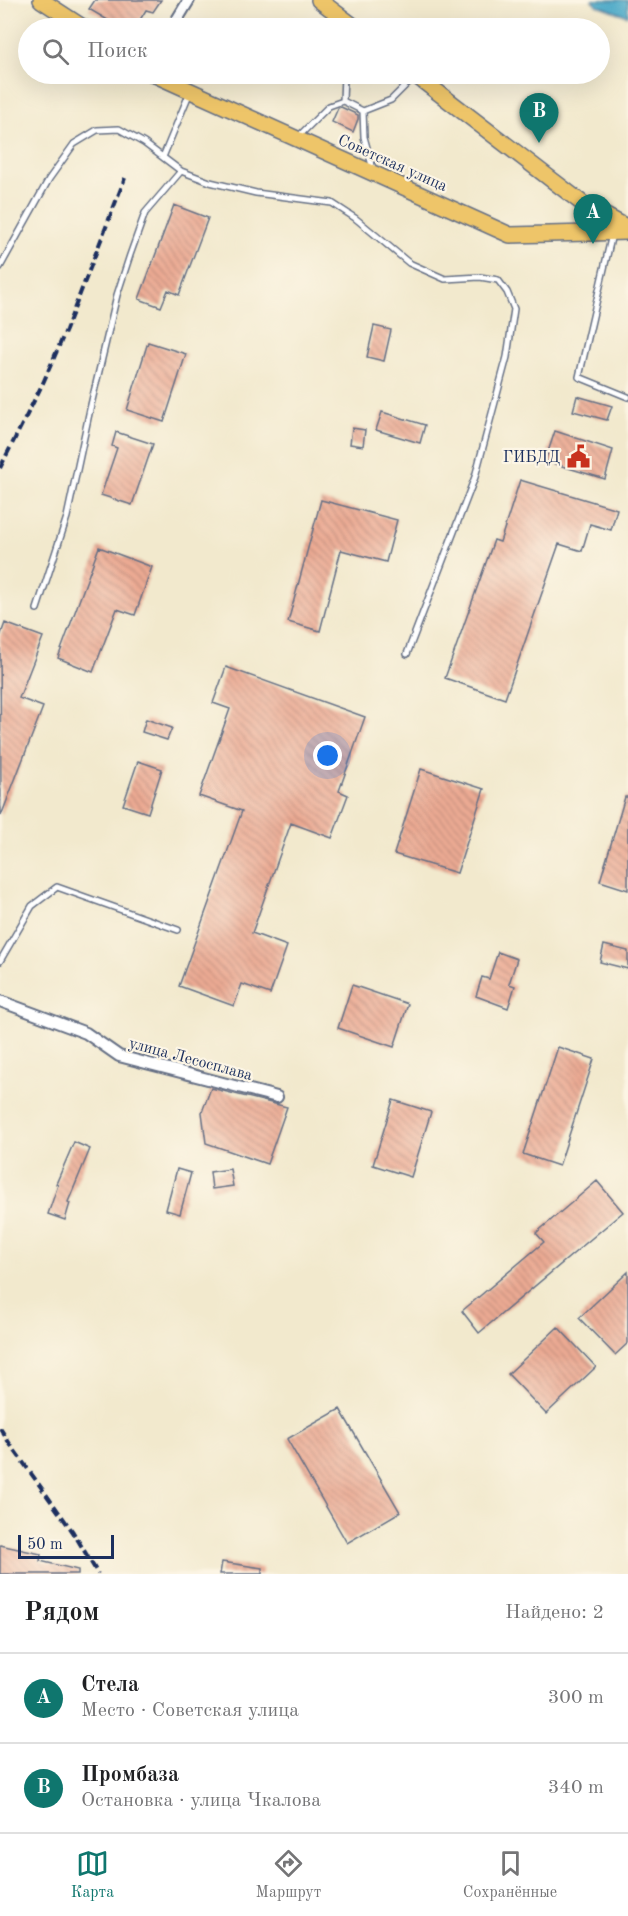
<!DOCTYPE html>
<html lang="ru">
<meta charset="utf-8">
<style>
:root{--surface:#fff;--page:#f2f2f2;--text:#202124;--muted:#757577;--line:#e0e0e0;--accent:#0f766e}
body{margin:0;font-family:"Old Standard TT",serif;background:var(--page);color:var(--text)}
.scale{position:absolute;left:18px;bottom:15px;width:96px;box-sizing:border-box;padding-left:6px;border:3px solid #1b2f5e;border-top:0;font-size:16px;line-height:21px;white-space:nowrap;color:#1b2f5e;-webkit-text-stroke:4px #fcf5e5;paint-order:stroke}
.you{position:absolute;left:328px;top:756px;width:21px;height:21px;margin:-15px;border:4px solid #fff;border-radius:50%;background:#1a73e8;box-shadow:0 0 0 9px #1a73e833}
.badge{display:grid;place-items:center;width:39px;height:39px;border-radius:50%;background:var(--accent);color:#fff;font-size:20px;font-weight:700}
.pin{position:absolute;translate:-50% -50px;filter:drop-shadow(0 2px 3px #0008)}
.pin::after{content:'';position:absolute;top:32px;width:21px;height:18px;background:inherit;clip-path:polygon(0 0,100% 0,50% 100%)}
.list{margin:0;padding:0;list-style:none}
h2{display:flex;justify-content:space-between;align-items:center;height:78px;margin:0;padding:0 24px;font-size:26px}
h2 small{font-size:20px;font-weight:400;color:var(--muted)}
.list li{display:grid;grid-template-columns:39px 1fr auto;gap:18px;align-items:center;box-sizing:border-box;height:90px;padding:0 24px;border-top:2px solid var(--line)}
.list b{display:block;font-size:22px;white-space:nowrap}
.list p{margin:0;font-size:20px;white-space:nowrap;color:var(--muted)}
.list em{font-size:20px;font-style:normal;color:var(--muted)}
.icon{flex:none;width:33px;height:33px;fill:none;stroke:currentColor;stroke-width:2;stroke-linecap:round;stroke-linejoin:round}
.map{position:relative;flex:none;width:628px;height:1574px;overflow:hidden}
.search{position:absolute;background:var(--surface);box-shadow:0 6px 24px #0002;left:18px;right:18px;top:18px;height:66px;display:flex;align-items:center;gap:15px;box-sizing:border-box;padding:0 21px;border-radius:33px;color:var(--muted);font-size:22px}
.sheet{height:258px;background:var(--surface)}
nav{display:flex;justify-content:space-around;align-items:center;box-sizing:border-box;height:84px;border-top:2px solid var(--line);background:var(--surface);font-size:16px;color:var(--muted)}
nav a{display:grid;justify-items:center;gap:3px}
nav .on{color:var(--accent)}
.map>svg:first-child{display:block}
</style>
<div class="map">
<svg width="628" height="1574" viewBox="0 0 628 1574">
<defs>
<pattern id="building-back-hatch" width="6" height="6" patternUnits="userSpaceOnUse" patternTransform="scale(1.5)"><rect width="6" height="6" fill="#ecaa93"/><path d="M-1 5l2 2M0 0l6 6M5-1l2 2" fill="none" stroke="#be8b7b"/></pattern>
</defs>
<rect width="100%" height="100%" fill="#fcf5e5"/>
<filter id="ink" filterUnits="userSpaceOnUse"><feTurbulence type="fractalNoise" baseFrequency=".0167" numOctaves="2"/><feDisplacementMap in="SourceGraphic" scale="12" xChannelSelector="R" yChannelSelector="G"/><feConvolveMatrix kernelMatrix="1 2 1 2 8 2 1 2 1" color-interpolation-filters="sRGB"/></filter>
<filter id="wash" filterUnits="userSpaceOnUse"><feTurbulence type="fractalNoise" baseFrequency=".008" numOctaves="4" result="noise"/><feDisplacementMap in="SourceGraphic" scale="24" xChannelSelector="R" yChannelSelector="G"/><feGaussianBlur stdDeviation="1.35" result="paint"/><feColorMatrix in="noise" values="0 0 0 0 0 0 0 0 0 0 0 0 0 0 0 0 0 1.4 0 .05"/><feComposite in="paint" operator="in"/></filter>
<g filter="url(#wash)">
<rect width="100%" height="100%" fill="#f2e9cd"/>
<path fill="#48a8c7" stroke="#326c92" stroke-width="1.5" d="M 592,0 L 628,0 L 628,16 L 597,5 Z"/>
<g id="blocks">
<path fill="url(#building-back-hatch)" d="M 95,0 L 161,0 L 153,12 L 146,10 L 135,28 L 121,28 L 89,9 Z
M 341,107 L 358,115 L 358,119 L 353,132 L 332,122 L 338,108 Z
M 174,205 L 208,218 L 179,295 L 168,290 L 161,307 L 139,299 Z
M 374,326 L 391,330 L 384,361 L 367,357 Z
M 148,342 L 186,354 L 164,422 L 127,410 Z
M 577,396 L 612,406 L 607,420 L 573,411 Z
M 382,412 L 425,425 L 420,443 L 376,430 Z
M 352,428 L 365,430 L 363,446 L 350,444 Z
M 555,431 L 613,450 L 605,479 L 545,461 Z
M 116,432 L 153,444 L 132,505 L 101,495 L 117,448 L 112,446 Z
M 520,480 L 617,509 L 611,530 L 590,524 L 582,551 L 559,544 L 505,699 L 445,678 L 494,540 L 500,542 Z
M 321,500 L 397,520 L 386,562 L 341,550 L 320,631 L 288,622 Z
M 99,547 L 152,567 L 135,615 L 117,609 L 93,672 L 58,658 Z
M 5,623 L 43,637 L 19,698 L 43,707 L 1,816 L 0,637 Z
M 226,667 L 365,717 L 339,791 L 348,795 L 332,838 L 291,823 L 252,933 L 287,946 L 270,994 L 242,984 L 234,1006 L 179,986 L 242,811 L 199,796 L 230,709 L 213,703 Z
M 146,719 L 172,728 L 167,740 L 142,732 Z
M 138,761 L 162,769 L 148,813 L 123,805 Z
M 421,769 L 484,789 L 457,873 L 394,854 Z
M 625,797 L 628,797 L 628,890 L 600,881 Z
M 604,945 L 628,951 L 628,969 L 600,962 Z
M 498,952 L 517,959 L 509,984 L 515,986 L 508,1008 L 476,996 L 482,977 L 489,979 Z
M 352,985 L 408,1004 L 394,1047 L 338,1028 Z
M 558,1047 L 594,1059 L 559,1166 L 523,1154 Z
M 211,1088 L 287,1107 L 267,1164 L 206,1143 L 202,1112 Z
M 393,1100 L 431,1112 L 411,1177 L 373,1165 Z
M 74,1142 L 90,1149 L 68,1202 L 70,1203 L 65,1220 L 48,1214 L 58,1185 L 56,1184 Z
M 177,1169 L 191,1173 L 180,1214 L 166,1210 Z
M 230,1169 L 233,1186 L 212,1189 L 210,1172 Z
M 597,1181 L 623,1212 L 479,1333 L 462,1311 L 544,1242 L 536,1233 Z
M 628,1272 L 628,1343 L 615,1355 L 579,1318 Z
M 558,1327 L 596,1367 L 546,1414 L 508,1374 Z
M 340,1409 L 400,1512 L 347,1543 L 287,1439 Z
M 0,1545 L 41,1554 L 40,1561 L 78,1570 L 78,1574 L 0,1574 Z
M 222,1562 L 262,1568 L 262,1574 L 220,1574 Z"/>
</g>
</g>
<g filter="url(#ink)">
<use href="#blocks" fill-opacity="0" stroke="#667085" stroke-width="1.5"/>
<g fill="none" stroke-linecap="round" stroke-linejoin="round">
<defs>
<path id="lane" d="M 343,101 L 344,74
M 363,111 L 391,100 L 415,76
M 298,137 L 329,106 L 343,101 L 363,111 L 364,137 L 373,169
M 163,157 L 190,92
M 612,234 L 579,377 L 628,397
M 0,267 L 49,179 L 74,144 L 97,130 L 119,129 L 144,143 L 181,171 L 210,182 L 256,193 L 332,203 L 355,218 L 409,263 L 445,279 L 480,277 L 498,280 L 507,292 L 514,309 L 507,357 L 475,477 L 407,654
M 37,609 L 67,517 L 90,409 L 117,295 L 130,255 L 145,213 L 181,171
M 0,961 L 32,906 L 57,887 L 178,930"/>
<path id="street" d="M 172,28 L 189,0
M 0,1001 L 86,1033 L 119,1056 L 277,1097"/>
<path id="primary" d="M 41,0 L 84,28
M 319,0 L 356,28
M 153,74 L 510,235 L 628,232
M 414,74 L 582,203 L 628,228"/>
</defs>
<use href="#lane" stroke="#667085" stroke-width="8"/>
<use href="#street" stroke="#667085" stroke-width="14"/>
<use href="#primary" stroke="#667085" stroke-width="18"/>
<use href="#lane" stroke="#fff" stroke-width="5"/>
<use href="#street" stroke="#fff" stroke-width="10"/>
<use href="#primary" stroke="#eec569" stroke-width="15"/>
<path stroke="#1b2f5e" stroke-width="4" stroke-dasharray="9 4.5" stroke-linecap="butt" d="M 0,468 L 43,383 L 66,330 L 125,178
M 0,1428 L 10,1444 L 73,1532 L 98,1574"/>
</g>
</g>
<defs>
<symbol id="civic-bare" viewBox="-9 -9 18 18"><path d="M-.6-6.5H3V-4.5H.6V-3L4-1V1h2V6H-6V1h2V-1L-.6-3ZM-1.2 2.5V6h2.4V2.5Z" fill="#c8321e" stroke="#fcf5e5" stroke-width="2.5" paint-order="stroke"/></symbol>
</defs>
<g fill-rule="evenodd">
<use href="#civic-bare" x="562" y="440" width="33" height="33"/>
</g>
<g text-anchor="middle" stroke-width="4.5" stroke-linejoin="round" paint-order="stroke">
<g font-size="16" fill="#1b2f5e" stroke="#fcf5e5">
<text transform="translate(393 162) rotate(24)" y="6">Советская улица</text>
<text transform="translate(191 1058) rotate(15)" y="6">улица Лесосплава</text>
</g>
<g font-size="16" fill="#1b2f5e" stroke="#fcf5e5" text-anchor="end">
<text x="560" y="462">ГИБДД</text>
</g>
</g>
</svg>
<div class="scale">50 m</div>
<div class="you"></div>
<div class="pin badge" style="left:593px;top:244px">A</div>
<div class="pin badge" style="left:539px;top:143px">B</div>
<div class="search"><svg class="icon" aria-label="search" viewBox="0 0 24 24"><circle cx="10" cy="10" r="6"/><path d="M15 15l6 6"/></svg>Поиск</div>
</div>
<section class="sheet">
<h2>Рядом<small>Найдено: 2</small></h2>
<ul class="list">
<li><span class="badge">A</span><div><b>Стела</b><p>Место · Советская улица</p></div><em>300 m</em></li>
<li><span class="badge">B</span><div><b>Промбаза</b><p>Остановка · улица Чкалова</p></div><em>340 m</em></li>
</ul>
</section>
<nav>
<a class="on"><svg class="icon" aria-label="map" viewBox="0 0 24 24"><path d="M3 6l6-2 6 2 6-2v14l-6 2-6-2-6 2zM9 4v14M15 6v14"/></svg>Карта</a>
<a><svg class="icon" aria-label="directions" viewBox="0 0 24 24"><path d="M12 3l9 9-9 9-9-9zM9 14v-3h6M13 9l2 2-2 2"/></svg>Маршрут</a>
<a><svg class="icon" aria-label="saved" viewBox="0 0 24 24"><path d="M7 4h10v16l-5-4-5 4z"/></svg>Сохранённые</a>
</nav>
